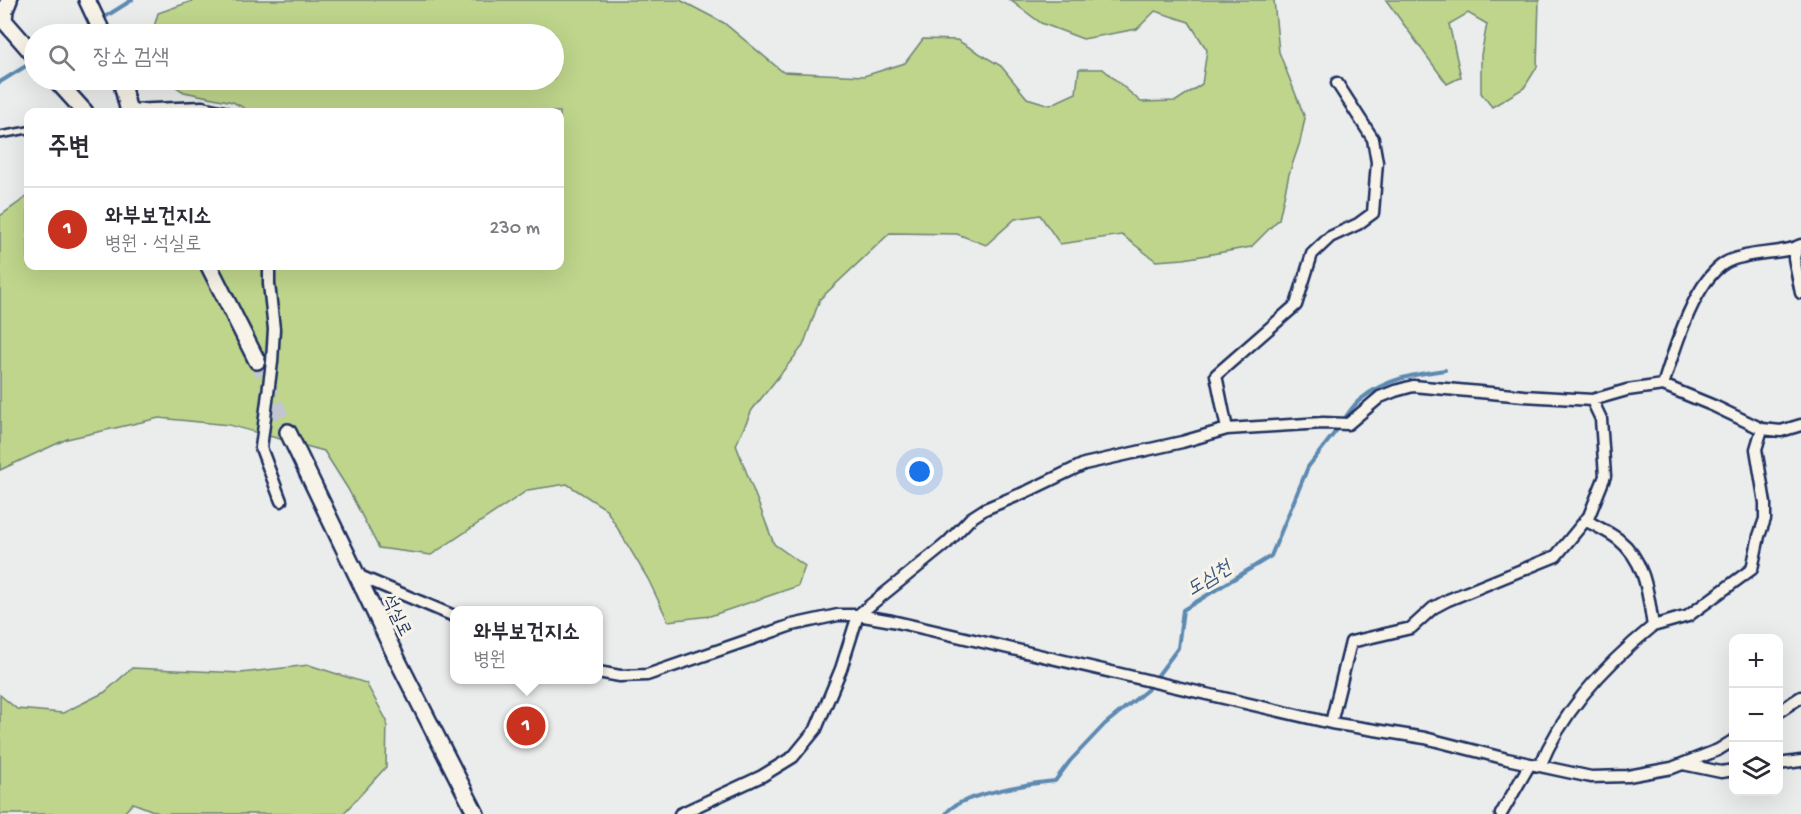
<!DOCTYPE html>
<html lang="ko">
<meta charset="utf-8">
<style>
:root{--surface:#fff;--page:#f2f2f3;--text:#2b2b33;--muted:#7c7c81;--line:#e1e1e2;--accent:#c8321e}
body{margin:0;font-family:"Gochi Hand","Poor Story",sans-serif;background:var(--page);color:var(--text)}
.controls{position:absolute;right:18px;bottom:18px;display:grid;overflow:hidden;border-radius:12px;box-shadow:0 6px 24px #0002}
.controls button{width:54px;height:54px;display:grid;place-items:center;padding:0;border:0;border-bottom:2px solid var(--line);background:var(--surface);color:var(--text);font:30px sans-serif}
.you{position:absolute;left:920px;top:472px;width:21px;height:21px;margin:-15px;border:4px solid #fff;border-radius:50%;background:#1a73e8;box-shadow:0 0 0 9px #1a73e833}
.badge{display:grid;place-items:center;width:39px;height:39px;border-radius:50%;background:var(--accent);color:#fff;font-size:20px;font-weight:700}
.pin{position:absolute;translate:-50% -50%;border:3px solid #fff;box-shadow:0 2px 6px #0006}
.popup{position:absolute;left:450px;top:606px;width:153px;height:78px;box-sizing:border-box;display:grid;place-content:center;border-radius:12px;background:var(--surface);filter:drop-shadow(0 2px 4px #0005);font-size:20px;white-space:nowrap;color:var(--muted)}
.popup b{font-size:22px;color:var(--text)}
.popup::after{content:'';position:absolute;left:50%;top:100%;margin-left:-12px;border:12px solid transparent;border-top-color:var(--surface)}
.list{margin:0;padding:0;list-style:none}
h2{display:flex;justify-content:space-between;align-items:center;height:78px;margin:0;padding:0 24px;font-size:26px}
h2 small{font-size:20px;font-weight:400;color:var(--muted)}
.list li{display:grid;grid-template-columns:39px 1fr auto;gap:18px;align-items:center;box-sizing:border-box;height:84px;padding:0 24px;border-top:2px solid var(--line)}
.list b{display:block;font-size:22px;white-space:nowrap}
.list p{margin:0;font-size:20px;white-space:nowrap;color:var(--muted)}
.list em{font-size:20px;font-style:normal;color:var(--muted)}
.icon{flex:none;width:33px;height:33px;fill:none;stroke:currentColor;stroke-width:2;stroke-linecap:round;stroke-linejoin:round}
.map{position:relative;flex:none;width:1801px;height:814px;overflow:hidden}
.search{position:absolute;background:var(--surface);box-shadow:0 6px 24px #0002;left:24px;top:24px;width:540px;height:66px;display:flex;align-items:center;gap:15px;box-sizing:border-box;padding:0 21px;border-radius:33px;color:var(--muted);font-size:22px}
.panel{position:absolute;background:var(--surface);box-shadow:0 6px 24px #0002;left:24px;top:108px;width:540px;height:162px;border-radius:12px}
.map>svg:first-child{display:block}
</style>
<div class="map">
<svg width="1801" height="814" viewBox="0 0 1801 814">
<rect width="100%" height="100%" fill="#ebecec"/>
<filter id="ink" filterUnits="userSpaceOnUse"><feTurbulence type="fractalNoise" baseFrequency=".0167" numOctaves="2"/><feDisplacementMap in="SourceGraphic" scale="12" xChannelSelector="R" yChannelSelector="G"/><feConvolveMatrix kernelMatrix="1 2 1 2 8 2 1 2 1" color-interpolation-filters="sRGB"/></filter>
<g filter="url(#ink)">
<path fill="#bed58b" stroke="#6c8274" stroke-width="1.5" d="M 195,0 L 680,0 L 724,23 L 783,72 L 864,76 L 905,63 L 923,39 L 957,40 L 1001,66 L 1027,98 L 1050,105 L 1076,93 L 1079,69 L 1103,69 L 1141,102 L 1176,101 L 1202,84 L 1207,50 L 1189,22 L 1155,11 L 1137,29 L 1083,39 L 1041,23 L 1010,0 L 1274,0 L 1279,52 L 1305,118 L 1300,142 L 1289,174 L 1279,219 L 1251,247 L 1184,259 L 1156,261 L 1122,235 L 1060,244 L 1040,215 L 1015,219 L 986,245 L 957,234 L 890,233 L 820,299 L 803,346 L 752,410 L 736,445 L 774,544 L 805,566 L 798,586 L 710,616 L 668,621 L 648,579 L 606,509 L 567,484 L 528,490 L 431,555 L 379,548 L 348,489 L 324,451 L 229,425 L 159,418 L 67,439 L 0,470 L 0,216 L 28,196 L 28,266 L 560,266 L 560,112 L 251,112 L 233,102 L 184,92 L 165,80 L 554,80 L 554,34 L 152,34 L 158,13 Z
M 1386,0 L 1539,0 L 1537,67 L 1524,88 L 1492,107 L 1481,93 L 1481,55 L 1487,24 L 1468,13 L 1449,24 L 1461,77 L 1447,84 Z
M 309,665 L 366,683 L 387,721 L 386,767 L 343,814 L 161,814 L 133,803 L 123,814 L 0,814 L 0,695 L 17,709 L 63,713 L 105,692 L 132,668 L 241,673 Z"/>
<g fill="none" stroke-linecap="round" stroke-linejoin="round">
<path stroke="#5d8ab1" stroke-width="4" d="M 100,20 L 132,0
M 76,34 L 93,24
M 0,82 L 34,61
M 1343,421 C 1348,414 1354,404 1361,399 C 1385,379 1415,374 1445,370
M 946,814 C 955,795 1034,783 1055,781 L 1070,761 L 1105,724 L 1147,690 L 1178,648 L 1183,610 L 1271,556 L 1308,467 L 1339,427"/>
<path stroke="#c1c6d0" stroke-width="15" stroke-dasharray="15 8" stroke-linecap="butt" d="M 257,361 L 288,432"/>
<defs>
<path id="lane" d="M 0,135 L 28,130"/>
<path id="street" d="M 129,110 L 202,107 L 224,112
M 1797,247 L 1794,258 L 1801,293
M 269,266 L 269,284 L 274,329 L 272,362 L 261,448 L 281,501
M 1663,385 C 1674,351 1694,281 1725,263 C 1730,260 1737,258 1742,257 C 1761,251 1783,254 1801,245
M 1592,400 L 1627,390 L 1663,385 L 1714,406 L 1762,429 L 1756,449 L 1765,503 L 1765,519 L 1759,536 L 1752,569 L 1688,616 L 1653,626
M 1227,429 L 1216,375 L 1296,305 L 1312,254 L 1330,237 L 1358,224 L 1373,213 L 1377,162 L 1373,139 L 1337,83
M 1762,429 L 1781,431 L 1801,425
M 357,575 L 454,616
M 598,672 L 620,676 L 647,675 L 792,625 L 838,615 L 858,615 L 892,621 L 1331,723 L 1425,738 L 1507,759 L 1591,777 L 1628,776 L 1672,768 L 1718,750 L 1734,740
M 1778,712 L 1801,697
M 1683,764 L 1721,772 L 1734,770
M 1778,764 L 1801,761
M 1540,766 C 1563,710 1606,664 1653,626 C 1648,594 1646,561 1618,539 C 1609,532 1596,526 1585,520
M 680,814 L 762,776 L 793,757 L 816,729 L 841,669 L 858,615 L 947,543 L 971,518 L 985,509 L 1028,491 L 1084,464 L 1182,442 L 1227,429 L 1323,423 L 1348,424 L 1380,397 L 1395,391 L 1413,386 L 1524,396 L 1592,400 L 1601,419 L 1605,476 L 1589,516 L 1556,556 L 1448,600 L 1433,608 L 1411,628 L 1351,642 L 1331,723
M 1501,814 L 1530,764"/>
<path id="secondary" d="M 87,0 L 103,34
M 0,16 L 34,55
M 4,20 L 5,10 L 9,0
M 56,80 L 85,112
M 121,80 L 129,112
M 209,266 L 257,361
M 288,432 L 400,665 L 476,814"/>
</defs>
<use href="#lane" stroke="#1b2f5e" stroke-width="10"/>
<use href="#street" stroke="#1b2f5e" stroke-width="15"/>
<use href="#secondary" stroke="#1b2f5e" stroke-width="20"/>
<use href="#lane" stroke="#f7f3e8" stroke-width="5"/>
<use href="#street" stroke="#f7f3e8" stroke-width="10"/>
<use href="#secondary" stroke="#f7f3e8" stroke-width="15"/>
</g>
</g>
<g text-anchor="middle" stroke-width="6" stroke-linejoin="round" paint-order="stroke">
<g font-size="18" fill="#1b2f5e" stroke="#f7f3e8">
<text transform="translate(398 615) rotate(64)" y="6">석실로</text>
</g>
<g font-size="20" font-style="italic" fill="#365581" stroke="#f7f3e8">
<text transform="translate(1208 577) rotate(-32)" y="7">도심천</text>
</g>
</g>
</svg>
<div class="controls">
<button>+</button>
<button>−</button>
<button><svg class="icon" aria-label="layers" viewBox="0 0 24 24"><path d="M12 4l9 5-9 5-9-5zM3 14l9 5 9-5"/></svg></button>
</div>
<div class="you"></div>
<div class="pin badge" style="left:526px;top:726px">1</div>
<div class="popup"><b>와부보건지소</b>병원</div>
<div class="search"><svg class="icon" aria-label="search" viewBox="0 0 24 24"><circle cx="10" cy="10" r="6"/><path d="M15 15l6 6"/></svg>장소 검색</div>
<section class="panel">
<h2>주변<small></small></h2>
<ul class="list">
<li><span class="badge">1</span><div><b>와부보건지소</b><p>병원 · 석실로</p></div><em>230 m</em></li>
</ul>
</section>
</div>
